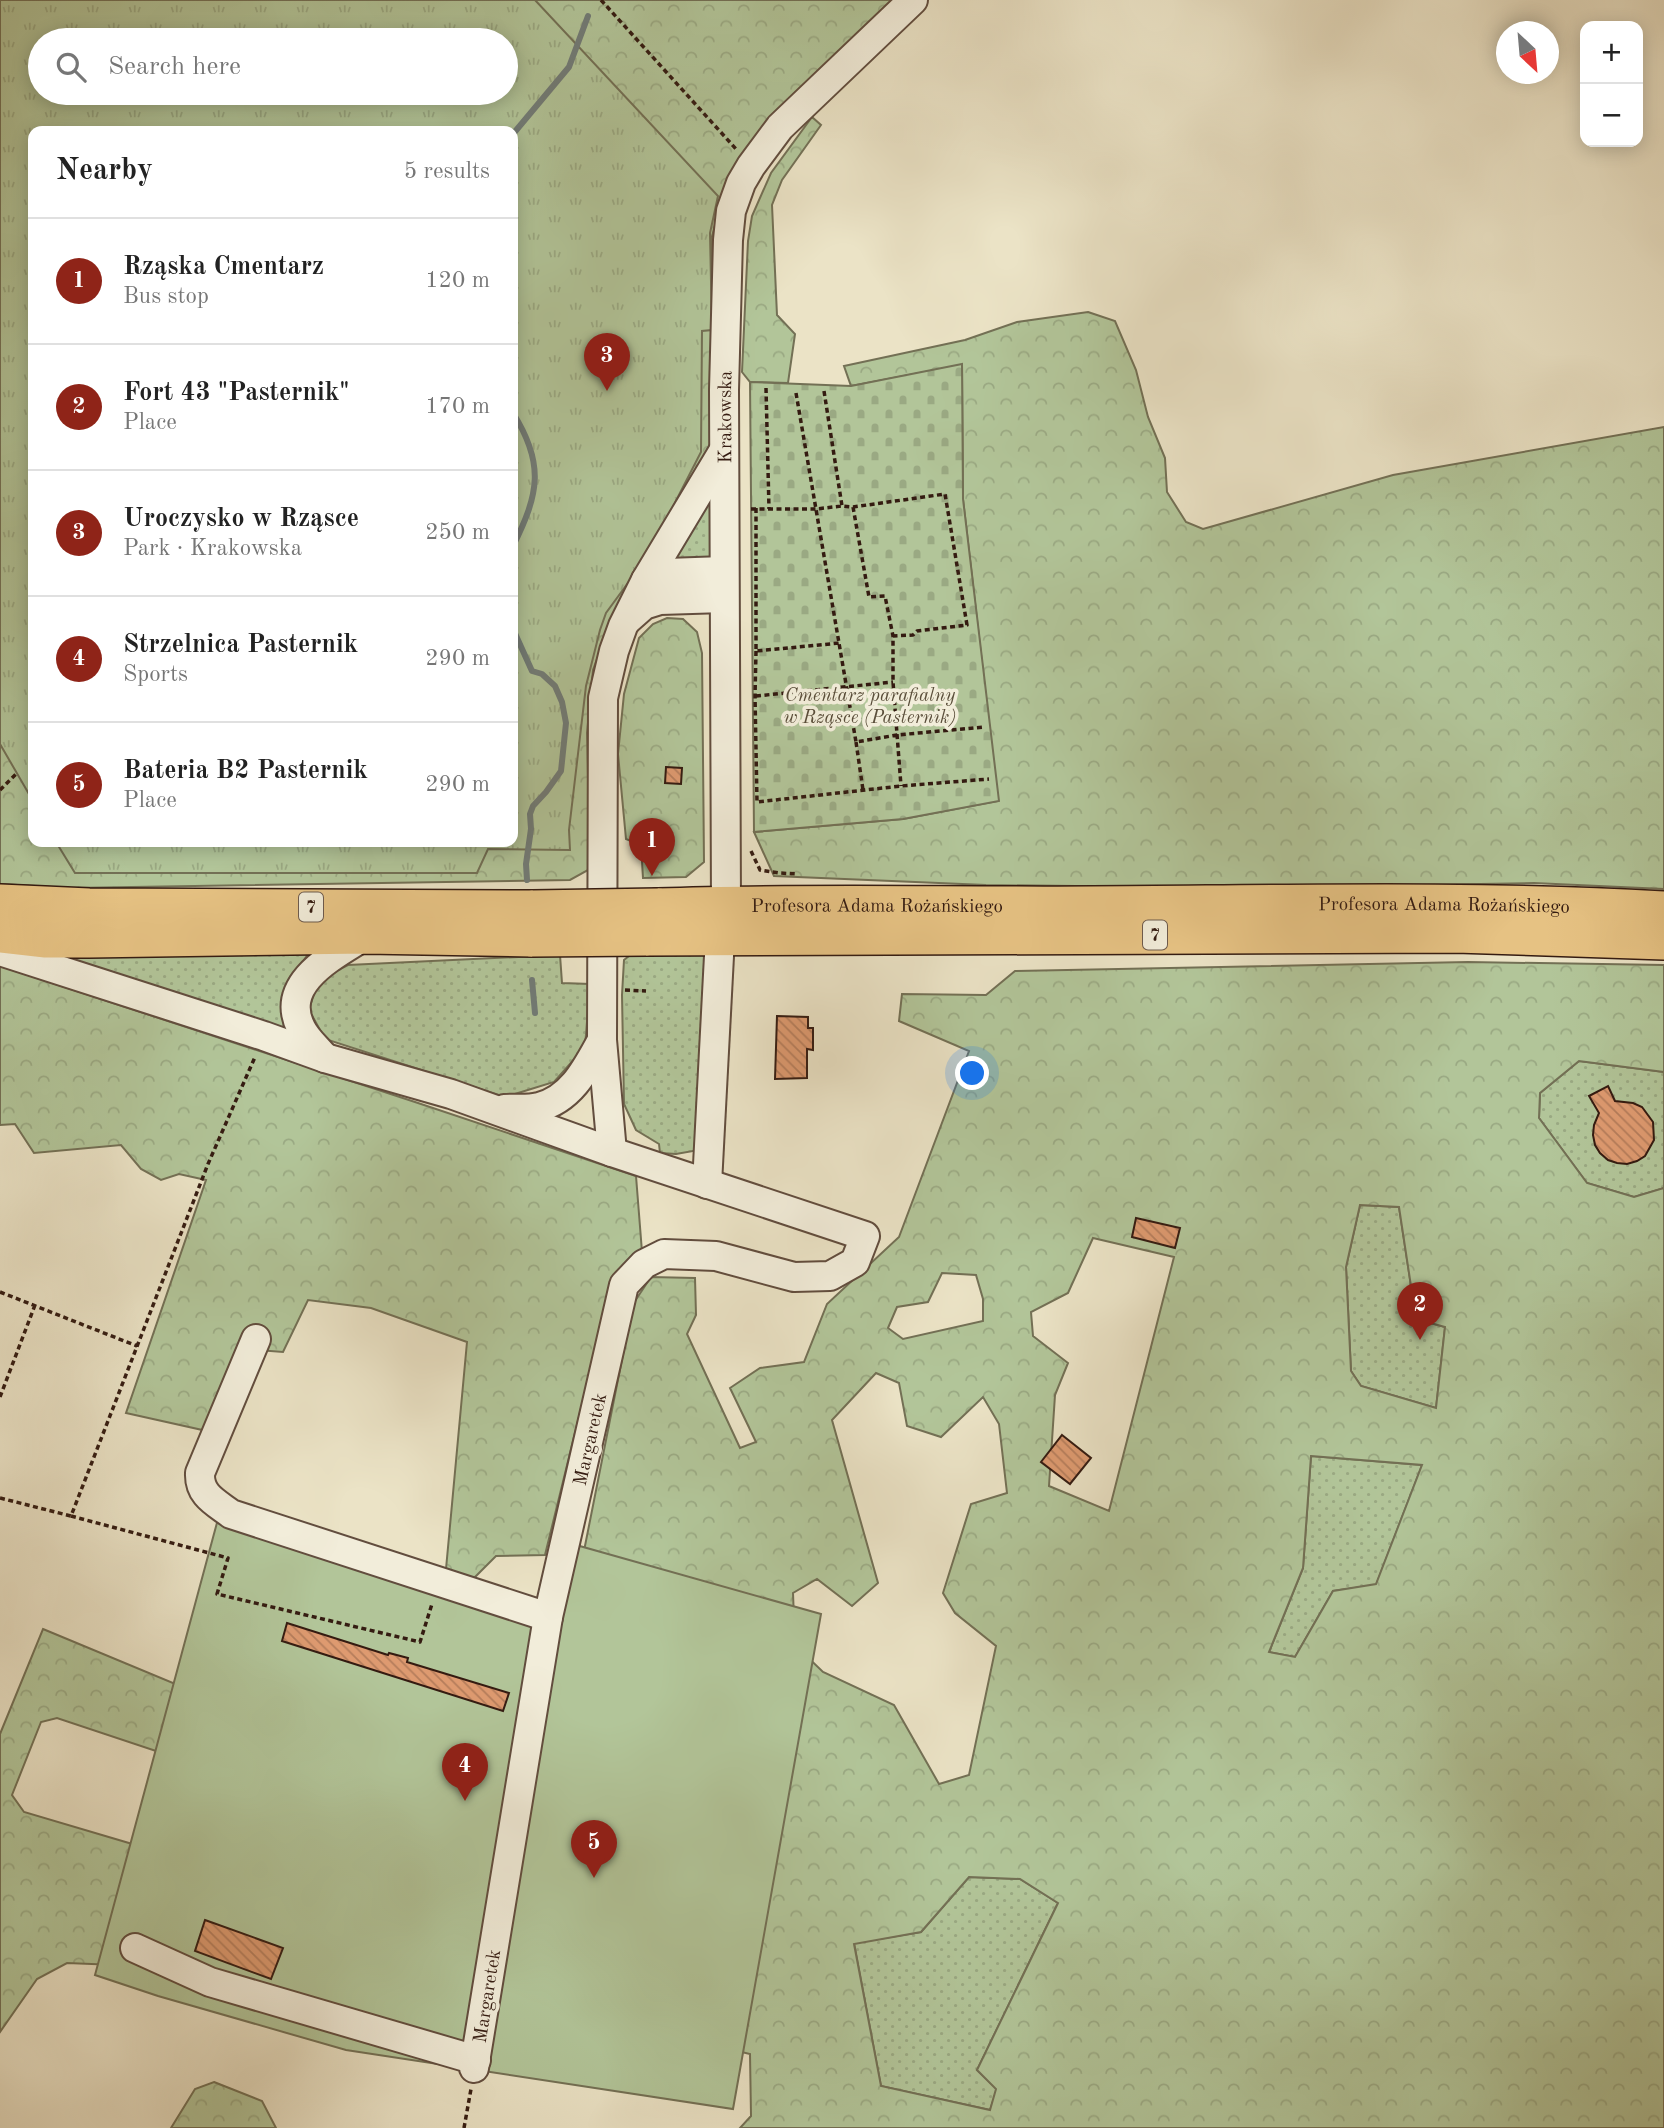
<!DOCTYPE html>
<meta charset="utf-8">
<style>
:root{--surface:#fff;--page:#f2f2f2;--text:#222;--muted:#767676;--line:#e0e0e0;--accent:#8f2418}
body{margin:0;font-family:"Old Standard TT",serif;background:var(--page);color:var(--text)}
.controls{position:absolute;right:21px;top:21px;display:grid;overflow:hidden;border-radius:14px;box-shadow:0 4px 18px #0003}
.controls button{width:63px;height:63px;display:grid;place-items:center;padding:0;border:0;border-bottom:2px solid var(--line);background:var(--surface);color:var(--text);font:35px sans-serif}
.compass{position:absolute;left:1496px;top:21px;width:63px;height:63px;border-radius:50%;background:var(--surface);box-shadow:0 4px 18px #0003;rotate:154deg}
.you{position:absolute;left:973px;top:1074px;width:24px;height:24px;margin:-18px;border:5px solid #fff;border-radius:50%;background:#1a73e8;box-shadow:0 0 0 10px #1a73e833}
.badge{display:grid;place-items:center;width:46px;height:46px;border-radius:50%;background:var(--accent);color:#fff;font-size:23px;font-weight:700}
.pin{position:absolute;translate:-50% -58px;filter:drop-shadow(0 2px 4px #0008)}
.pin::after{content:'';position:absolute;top:37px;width:24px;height:21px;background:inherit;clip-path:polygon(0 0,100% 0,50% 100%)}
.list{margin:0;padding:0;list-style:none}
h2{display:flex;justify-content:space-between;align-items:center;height:91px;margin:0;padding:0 28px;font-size:30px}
h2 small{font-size:23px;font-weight:400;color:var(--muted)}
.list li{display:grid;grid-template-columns:46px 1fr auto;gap:21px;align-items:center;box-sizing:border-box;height:126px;padding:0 28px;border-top:2px solid var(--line)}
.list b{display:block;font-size:26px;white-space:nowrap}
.list p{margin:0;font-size:23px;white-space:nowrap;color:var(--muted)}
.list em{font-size:23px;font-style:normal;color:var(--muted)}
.icon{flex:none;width:38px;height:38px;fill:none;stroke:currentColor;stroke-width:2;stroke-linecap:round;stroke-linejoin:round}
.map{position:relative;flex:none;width:1664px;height:2128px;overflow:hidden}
.search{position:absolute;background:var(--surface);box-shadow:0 4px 18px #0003;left:28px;top:28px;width:490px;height:77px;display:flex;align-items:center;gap:18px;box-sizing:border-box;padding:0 24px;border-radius:38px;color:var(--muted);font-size:26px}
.panel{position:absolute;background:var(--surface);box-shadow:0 4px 18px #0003;left:28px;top:126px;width:490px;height:721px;border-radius:14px}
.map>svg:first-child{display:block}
</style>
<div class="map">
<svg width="1664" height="2128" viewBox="0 0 1664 2128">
<defs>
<pattern id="grass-dots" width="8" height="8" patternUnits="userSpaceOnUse" patternTransform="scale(1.75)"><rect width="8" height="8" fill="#b2c599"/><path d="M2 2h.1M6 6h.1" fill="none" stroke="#9aa983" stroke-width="1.8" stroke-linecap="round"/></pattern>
<pattern id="forest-crowns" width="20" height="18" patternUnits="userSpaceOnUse" patternTransform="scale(1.75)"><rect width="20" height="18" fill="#b2c599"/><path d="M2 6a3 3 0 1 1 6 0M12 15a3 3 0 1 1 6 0" fill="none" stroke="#9aa983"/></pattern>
<pattern id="cemetery-stones" width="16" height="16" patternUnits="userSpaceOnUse" patternTransform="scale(1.75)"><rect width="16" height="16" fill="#b2c599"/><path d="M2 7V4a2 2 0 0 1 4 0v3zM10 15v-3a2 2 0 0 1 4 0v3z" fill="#9aa983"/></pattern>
<pattern id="park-tufts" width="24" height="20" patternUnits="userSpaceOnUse" patternTransform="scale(1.75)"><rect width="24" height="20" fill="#b2c599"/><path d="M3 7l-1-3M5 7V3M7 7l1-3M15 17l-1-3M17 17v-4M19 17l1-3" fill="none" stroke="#9aa983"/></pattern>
<pattern id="building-back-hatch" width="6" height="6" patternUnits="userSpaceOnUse" patternTransform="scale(1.75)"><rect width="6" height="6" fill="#de9a70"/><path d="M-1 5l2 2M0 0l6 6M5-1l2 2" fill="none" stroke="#b57d5b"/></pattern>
</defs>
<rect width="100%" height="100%" fill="#ebe3c6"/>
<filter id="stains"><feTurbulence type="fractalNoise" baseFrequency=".00286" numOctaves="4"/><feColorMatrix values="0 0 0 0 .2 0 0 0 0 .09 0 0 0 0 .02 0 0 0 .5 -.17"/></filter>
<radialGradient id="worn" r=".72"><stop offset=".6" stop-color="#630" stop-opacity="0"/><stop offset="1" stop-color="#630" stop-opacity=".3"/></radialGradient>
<path fill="url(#grass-dots)" stroke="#737055" stroke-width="2" d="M 711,496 L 714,559 L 673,562 Z
M 707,952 L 699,1150 L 676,1154 L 660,1153 L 659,1144 L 636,1130 L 624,1104 L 622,995 L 624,960 L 629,956 Z
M 308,954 L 291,980 L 288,1031 L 53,955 Z
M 560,955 L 562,983 L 590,984 L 585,1047 L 554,1082 L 505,1097 L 325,1039 L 309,1010 L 318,980 L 348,965 Z
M 1579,1061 L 1664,1072 L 1664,1188 L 1634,1197 L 1587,1183 L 1539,1118 L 1540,1093 Z
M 1360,1205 L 1399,1207 L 1416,1319 L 1445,1327 L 1436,1408 L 1361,1386 L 1351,1371 L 1346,1267 Z
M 1311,1456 L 1422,1465 L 1376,1585 L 1333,1591 L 1295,1657 L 1269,1652 L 1303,1568 Z
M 969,1877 L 1020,1879 L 1058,1903 L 977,2070 L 997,2089 L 990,2110 L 881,2086 L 854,1943 L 921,1932 Z"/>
<path fill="url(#forest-crowns)" stroke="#737055" stroke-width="2" fill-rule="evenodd" d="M 0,0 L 893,0 L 774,113 L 728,179 L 711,240 L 712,441 L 678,508 L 614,613 L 593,670 L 587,733 L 590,869 L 570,880 L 70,888 L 0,884 ZM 40,40 L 506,40 L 506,93 L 40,93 ZM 33,131 L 513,131 L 513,842 L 33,842 Z
M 812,117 L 821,125 L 782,180 L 772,205 L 777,315 L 795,334 L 788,383 L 750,382 L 742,372 L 748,241 L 752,216 L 771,173 Z
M 1088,312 L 1115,321 L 1136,370 L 1148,417 L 1165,458 L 1167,492 L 1186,522 L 1203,529 L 1393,475 L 1664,427 L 1664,889 L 1534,883 L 1235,888 L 986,885 L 774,876 L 754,832 L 903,819 L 998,801 L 963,499 L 962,365 L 851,386 L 844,366 L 965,340 L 1017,322 Z
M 667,618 L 683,619 L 697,632 L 702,653 L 704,862 L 686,877 L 643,878 L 641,845 L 626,839 L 618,754 L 624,694 L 639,638 L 653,624 Z
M 1468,962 L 1664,965 L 1664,1072 L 1579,1061 L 1540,1093 L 1539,1118 L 1587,1183 L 1634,1197 L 1664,1188 L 1664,2128 L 740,2128 L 751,2116 L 750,2054 L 695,2041 L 581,1566 L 633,1304 L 651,1277 L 695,1278 L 696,1315 L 687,1334 L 740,1448 L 756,1442 L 730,1388 L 760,1368 L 804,1362 L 827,1304 L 899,1237 L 969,1051 L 899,1021 L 902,994 L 986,995 L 1015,971 ZM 1360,1205 L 1399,1207 L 1416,1319 L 1445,1327 L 1436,1408 L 1361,1386 L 1351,1371 L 1346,1267 ZM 1093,1238 L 1174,1257 L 1109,1511 L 1049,1486 L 1055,1395 L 1068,1363 L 1033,1336 L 1031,1312 L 1068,1293 ZM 942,1273 L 976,1275 L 983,1299 L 983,1321 L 903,1339 L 888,1328 L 897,1307 L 928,1302 ZM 876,1373 L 899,1383 L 907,1426 L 941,1437 L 983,1397 L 999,1424 L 1007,1493 L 971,1504 L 943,1593 L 955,1613 L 996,1646 L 969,1775 L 939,1784 L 894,1705 L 823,1672 L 795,1645 L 793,1593 L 817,1579 L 852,1606 L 878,1583 L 832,1420 ZM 1311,1456 L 1422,1465 L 1376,1584 L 1333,1591 L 1295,1657 L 1269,1652 L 1303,1568 ZM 969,1877 L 1020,1879 L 1058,1903 L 977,2070 L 996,2089 L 990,2110 L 881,2086 L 854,1944 L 921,1932 Z
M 0,966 L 415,1102 L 636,1176 L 642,1252 L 610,1290 L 545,1555 L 496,1556 L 474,1578 L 446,1569 L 467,1342 L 371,1308 L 308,1300 L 283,1352 L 243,1349 L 207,1431 L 126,1413 L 206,1180 L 179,1174 L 161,1180 L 141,1169 L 121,1145 L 34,1153 L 15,1124 L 0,1125 Z
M 43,1629 L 214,1700 L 192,1763 L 57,1718 L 41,1722 L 12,1795 L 24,1812 L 166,1854 L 116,1965 L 67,1963 L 37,1979 L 0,2032 L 0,1734 Z
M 214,2082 L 262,2101 L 276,2128 L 171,2128 L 195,2089 Z"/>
<path fill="url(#cemetery-stones)" stroke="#737055" stroke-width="2" d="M 962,364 L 963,499 L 999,801 L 903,819 L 754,832 L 750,382 L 851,386 Z"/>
<path fill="url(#park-tufts)" stroke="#737055" stroke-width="2" fill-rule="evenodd" d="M 0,0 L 535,0 L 718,196 L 710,233 L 712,330 L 702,331 L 701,452 L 663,526 L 666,531 L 606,613 L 600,630 L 586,686 L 569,830 L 570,850 L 488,849 L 477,873 L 75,873 L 56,842 L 513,842 L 513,131 L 33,131 L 33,801 L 0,744 ZM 40,40 L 506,40 L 506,93 L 40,93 Z"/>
<path fill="#b2c599" stroke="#737055" stroke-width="2" d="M 218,1519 L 528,1621 L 576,1545 L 821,1614 L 733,2109 L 346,2050 L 158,1996 L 95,1975 Z"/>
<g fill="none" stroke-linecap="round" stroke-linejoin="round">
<path stroke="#717c78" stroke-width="6" d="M 513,134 L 569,67 L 588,16
M 513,413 C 545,464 539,494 513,546
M 513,629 L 532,671 L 542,674 L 555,686 L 562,702 L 566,723 L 561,771 L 546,792 L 533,806 L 530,814 L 531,829 L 526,864 L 527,880
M 532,980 L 535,1013"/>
</g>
<path fill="url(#building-back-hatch)" stroke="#341b11" stroke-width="2" d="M 666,767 L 682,768 L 681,784 L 665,783 Z
M 777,1016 L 808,1017 L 808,1028 L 813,1028 L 813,1050 L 807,1049 L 807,1078 L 775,1079 Z
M 1608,1086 L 1615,1101 L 1633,1103 L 1642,1107 L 1653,1122 L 1654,1140 L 1645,1156 L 1637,1161 L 1627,1164 L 1617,1163 L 1608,1160 L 1600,1153 L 1595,1145 L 1593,1135 L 1594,1125 L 1599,1113 L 1589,1096 Z
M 1136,1218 L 1180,1228 L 1175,1248 L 1132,1237 Z
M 1062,1435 L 1091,1458 L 1070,1484 L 1041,1462 Z
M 287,1623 L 388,1655 L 389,1653 L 408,1658 L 407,1662 L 509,1693 L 503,1711 L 282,1641 Z
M 205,1920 L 283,1948 L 271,1979 L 195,1951 Z"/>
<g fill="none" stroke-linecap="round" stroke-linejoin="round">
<defs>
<g id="minor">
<path d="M 646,580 L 667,573 L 724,571"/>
<path d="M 627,620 L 644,605 L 660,600 L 724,598"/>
<path id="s1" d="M 726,905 L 724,390 L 728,240 L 731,211 L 741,183 L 751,166 L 780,127 L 913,0"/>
<path d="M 0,951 L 264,1036 L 325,1058 L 451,1094 L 612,1152 L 865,1236 L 855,1262 L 830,1276 L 794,1277 L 716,1256 L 664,1254 L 644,1264 L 624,1285 L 548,1617 L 474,2068"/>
<path d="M 325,1058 C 317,1048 306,1039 301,1028 C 278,982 335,955 366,935"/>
<path d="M 505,1109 C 515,1108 528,1110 539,1107 C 572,1099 587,1067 602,1040"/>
<path d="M 612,1152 L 602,1040 L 603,698 L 614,651 L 623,626 L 646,580 L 724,450"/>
<path d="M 707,1184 L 720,937"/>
<path d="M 256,1339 L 200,1473 C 199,1495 215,1502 231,1514 L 548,1617"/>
<path d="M 135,1948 L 210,1982 L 476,2060"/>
</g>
<g id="major">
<path d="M 0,903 L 89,907 L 533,909"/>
<path id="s2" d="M 658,907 C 803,902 948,906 1092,905 C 1283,904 1473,899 1664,910"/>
<path d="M 0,934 L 46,939 L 89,939 L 366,935 L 532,938"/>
<path d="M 646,937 L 1456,934 L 1664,941"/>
</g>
</defs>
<use href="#minor" stroke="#624d3e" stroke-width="32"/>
<use href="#major" stroke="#341b11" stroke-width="40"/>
<path stroke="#341b11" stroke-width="3.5" stroke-dasharray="5 3.5" stroke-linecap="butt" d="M 601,0 L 736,149
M 766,388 L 769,509
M 824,391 L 842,506
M 796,393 L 856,742 L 897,735 L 984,727
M 853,507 L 869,597 L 885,596 L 893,636 L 893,682 L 901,786
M 756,508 L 756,651 L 840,643
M 751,509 L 816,509 L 842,506 L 853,507 L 945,494 L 967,625 L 917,631 L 913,635 L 893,636
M 756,651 L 755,696 L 757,802 L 901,786 L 989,779
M 756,696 L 893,682
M 856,742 L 863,790
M 0,790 L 18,772
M 751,851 L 760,870 L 779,873 L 798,874
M 625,990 L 646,991
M 0,1292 L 137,1346
M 0,1397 L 35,1305
M 0,1498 L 71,1516 L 208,1164 L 255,1057
M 71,1516 L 228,1558 L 217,1594 L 420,1642 L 432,1604
M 464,2128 L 471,2089"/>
<use href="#minor" stroke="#f2edda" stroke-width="28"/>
<use href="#major" stroke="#e6c283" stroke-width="37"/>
<defs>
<path id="major-bridge" d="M 533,909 L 658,907
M 532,938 L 646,937"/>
</defs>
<use href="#major-bridge" stroke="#341b11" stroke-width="40" stroke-linecap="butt"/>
<use href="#major-bridge" stroke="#e6c283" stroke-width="37"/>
</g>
<g text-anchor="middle" stroke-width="7" stroke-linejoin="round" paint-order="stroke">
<g fill="#f2edda" stroke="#6d5a4d" stroke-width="2">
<rect x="299" y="892.5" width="24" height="29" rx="5"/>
<rect x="1143" y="920.5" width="24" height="29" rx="5"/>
</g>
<g font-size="18" font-weight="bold" fill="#341b11">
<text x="311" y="913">7</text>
<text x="1155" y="941">7</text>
</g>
<g font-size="19" fill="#341b11" stroke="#f2edda">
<text dy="7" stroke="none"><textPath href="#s1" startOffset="488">Krakowska</textPath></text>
<text dy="7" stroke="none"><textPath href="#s2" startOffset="219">Profesora Adama Rożańskiego</textPath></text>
<text dy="7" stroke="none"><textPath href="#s2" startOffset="786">Profesora Adama Rożańskiego</textPath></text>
<text transform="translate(589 1439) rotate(-77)" y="7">Margaretek</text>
<text transform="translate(486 1996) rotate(-81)" y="7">Margaretek</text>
</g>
<g font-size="19" font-style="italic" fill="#5a4e3a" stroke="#f2edda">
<text x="870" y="701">Cmentarz parafialny<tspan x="870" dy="22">w Rząsce (Pasternik)</tspan></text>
</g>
</g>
<rect width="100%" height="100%" filter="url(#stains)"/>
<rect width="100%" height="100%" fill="url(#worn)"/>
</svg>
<div class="controls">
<button>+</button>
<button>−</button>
</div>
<svg class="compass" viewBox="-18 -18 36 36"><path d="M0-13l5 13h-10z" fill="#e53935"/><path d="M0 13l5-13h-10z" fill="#767676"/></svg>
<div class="you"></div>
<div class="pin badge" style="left:652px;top:876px">1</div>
<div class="pin badge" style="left:1420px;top:1340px">2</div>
<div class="pin badge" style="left:607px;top:391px">3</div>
<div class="pin badge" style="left:465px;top:1801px">4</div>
<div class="pin badge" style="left:594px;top:1878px">5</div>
<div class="search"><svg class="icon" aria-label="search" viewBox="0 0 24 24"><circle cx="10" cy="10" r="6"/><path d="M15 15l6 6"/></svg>Search here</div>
<section class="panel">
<h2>Nearby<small>5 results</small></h2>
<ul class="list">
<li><span class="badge">1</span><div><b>Rząska Cmentarz</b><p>Bus stop</p></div><em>120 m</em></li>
<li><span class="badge">2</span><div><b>Fort 43 &quot;Pasternik&quot;</b><p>Place</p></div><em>170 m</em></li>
<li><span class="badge">3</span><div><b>Uroczysko w Rząsce</b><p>Park · Krakowska</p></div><em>250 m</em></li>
<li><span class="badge">4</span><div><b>Strzelnica Pasternik</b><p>Sports</p></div><em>290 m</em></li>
<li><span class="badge">5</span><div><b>Bateria B2 Pasternik</b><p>Place</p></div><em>290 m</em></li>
</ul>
</section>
</div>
